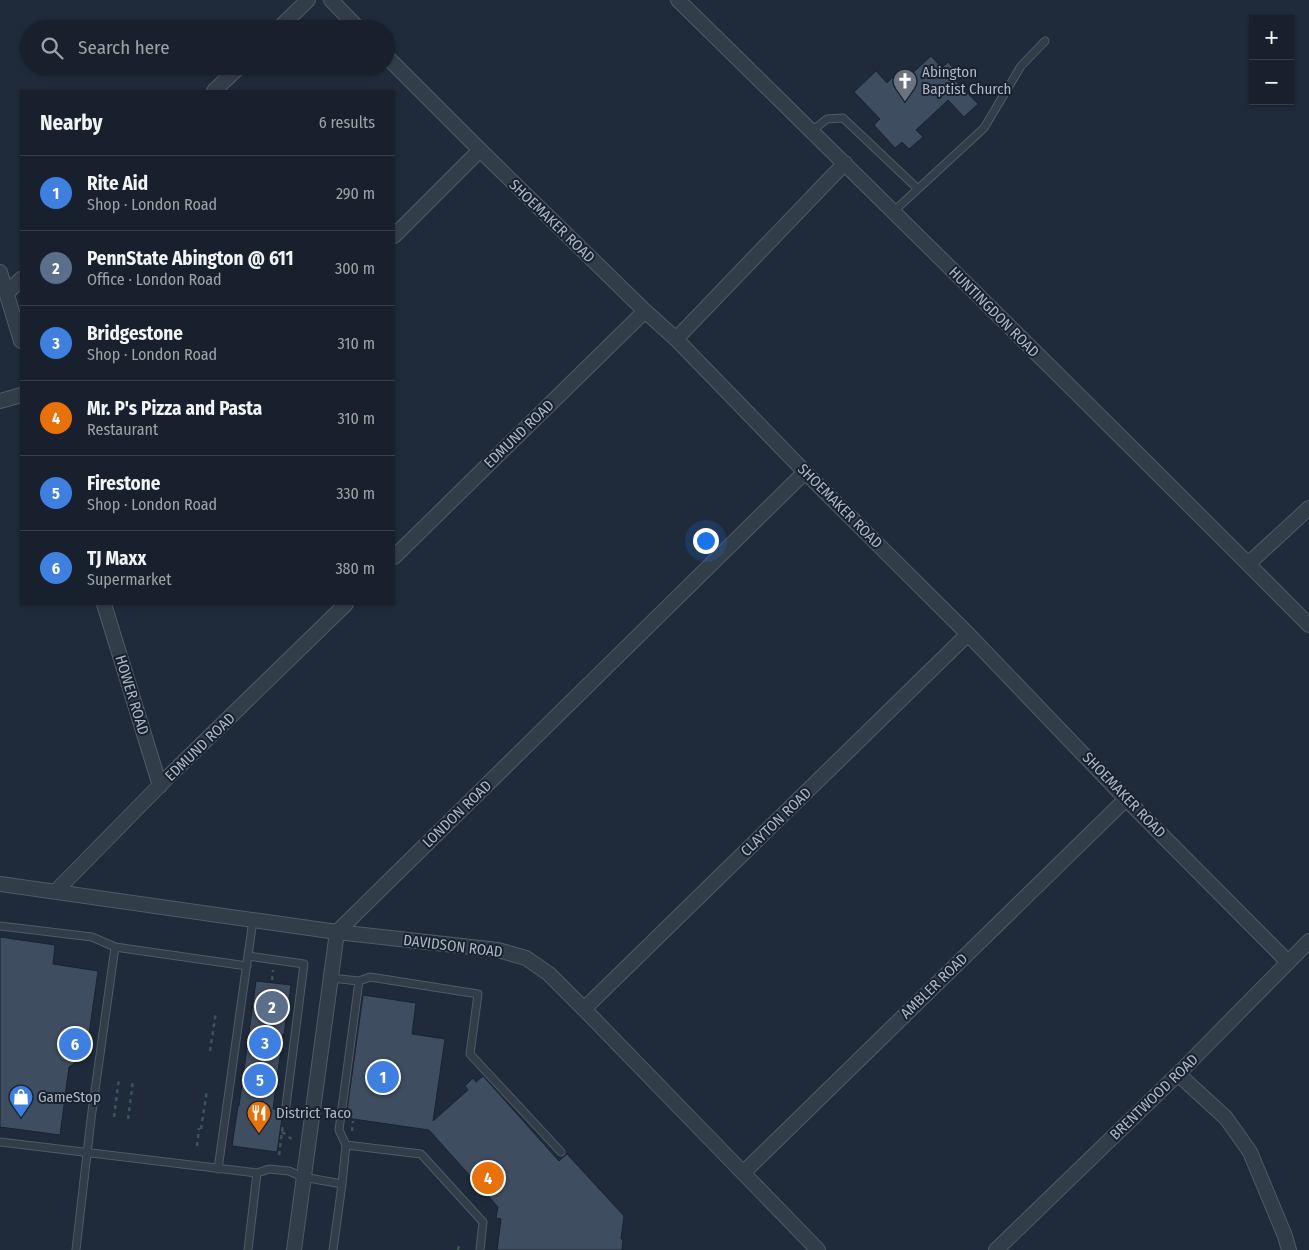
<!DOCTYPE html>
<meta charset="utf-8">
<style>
:root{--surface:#17202c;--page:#242d38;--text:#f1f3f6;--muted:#9ea3a9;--line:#363e48;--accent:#8bbbb9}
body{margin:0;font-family:"Fira Sans Condensed",sans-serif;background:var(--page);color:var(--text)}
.controls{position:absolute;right:15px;top:15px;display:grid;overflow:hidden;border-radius:0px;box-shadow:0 1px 4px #0004}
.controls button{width:45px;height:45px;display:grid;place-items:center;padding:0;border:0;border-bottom:1px solid var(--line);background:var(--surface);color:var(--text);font:25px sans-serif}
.you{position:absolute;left:705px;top:540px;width:18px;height:18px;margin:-12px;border:4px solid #fff;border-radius:50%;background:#1a73e8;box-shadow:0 0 0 8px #1a73e833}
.badge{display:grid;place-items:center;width:32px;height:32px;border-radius:50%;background:var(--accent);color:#fff;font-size:16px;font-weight:700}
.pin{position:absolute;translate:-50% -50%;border:2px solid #fff;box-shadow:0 1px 5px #0006}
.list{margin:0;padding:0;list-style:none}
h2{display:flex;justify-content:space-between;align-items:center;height:65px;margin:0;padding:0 20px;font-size:21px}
h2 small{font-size:16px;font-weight:400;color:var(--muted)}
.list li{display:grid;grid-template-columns:32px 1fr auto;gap:15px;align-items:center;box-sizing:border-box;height:75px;padding:0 20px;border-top:1px solid var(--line)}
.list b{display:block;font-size:19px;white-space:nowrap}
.list p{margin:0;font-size:16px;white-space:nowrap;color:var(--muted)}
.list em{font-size:16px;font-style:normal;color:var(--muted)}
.icon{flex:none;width:28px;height:28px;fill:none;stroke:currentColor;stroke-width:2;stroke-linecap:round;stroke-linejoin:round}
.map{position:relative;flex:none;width:1309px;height:1250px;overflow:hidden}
.search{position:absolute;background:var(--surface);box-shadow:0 1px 4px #0004;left:20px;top:20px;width:375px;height:55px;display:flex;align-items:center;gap:12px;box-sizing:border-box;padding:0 18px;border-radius:28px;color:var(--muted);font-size:19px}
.panel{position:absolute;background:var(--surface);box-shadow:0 1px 4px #0004;left:20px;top:90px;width:375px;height:515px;border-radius:0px}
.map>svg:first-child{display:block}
</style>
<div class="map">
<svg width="1309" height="1250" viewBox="0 0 1309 1250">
<rect width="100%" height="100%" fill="#1f2b3a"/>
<path fill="#3f4d60" stroke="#1a2431" d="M 931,56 L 942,68 L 948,62 L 959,74 L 954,79 L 978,104 L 964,117 L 948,100 L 916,130 L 923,137 L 909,149 L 902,142 L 895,148 L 874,125 L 880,119 L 854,92 L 876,71 L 887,83 L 894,76 L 902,83 Z
M 0,937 L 55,945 L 53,964 L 98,971 L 86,1055 L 69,1067 L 60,1135 L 0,1127 Z
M 256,981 L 291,985 L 284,1034 L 283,1034 L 273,1109 L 280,1110 L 280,1116 L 282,1118 L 277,1152 L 232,1146 L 238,1106 L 239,1106 Z
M 363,995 L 416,1003 L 412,1034 L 445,1039 L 433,1121 L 468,1090 L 465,1086 L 473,1078 L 476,1082 L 483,1076 L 559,1161 L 567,1154 L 624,1216 L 621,1239 L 623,1239 L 622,1250 L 497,1250 L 501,1219 L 496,1218 L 498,1207 L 429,1130 L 346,1118 Z"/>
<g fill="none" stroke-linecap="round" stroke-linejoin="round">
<defs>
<path id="service" d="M 812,131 L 827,119 L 843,118 L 918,189
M 893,212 L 984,128 L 1021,66 L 1045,41
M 0,926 L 92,937 L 115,947 L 91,1119 L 76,1250
M 115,947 L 247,966
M 248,956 L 304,964 L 285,1114
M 331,978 L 359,981 L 370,977 L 478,994 L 470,1054 L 561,1152
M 0,1142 L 257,1173 L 269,1169 L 289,1171 L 303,1177 L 342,1184 L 346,1145 L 421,1154 L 483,1222 L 480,1250
M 346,1145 L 339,1130 L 359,981
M 218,1169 L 253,920
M 248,1250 L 257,1173
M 333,1250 L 342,1184"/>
<path id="minor" d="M 331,0 L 359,29
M 678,0 C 889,207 1100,415 1309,625
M 278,29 L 308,0
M 386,56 L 480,150 L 645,311 L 676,339 L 805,472 L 968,634 L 1126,799 L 1288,962
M 214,91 L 240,66
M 394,236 L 480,150
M 0,272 L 21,341
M 7,293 L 21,279
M 676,339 L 845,163
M 0,401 L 21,395
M 394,557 L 645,311
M 1248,564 L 1309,508
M 104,604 L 160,786
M 0,884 L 337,932 L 498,950 L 526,958 L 549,974 L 584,1009 L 818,1250
M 56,891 L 168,777 L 346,604
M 584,1009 L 968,634
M 1178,1074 L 1226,1118 L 1250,1152 L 1285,1236 L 1289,1250
M 743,1173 L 1126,799
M 294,1250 L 337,932 L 805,472
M 996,1250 L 1178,1074 L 1309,941"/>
</defs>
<use href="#service" stroke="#505a68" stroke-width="9"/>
<use href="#minor" stroke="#505a68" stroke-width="16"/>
<path stroke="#3b5455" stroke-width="2.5" stroke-dasharray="4 4" stroke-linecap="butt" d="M 272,980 L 273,970
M 210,1051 L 216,1012
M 114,1117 L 119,1078
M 128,1119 L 133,1080
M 201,1129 L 207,1090
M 352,1131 L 353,1121
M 282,1132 L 293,1140
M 197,1146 L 199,1128
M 279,1155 L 283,1124
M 458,1250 L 459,1246"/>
<use href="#service" stroke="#323d4a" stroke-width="7"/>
<use href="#minor" stroke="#323d4a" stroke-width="14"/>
</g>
<defs>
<symbol id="church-pin" viewBox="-11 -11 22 30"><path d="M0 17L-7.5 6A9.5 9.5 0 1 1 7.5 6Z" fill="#6b7280" stroke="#18222f"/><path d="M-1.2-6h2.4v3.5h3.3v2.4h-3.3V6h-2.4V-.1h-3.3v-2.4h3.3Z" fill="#fff"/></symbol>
<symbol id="shop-pin" viewBox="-11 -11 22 30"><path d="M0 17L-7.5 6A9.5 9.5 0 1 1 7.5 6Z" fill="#3f7fe0" stroke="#18222f"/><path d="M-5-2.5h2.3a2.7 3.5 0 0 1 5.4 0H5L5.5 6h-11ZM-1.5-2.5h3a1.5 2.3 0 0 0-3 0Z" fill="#fff"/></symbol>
<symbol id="restaurant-pin" viewBox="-11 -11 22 30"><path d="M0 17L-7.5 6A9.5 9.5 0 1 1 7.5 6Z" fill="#e8710a" stroke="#18222f"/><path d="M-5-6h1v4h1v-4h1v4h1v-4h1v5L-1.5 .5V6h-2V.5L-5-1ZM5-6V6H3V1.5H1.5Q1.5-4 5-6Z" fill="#fff"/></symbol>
</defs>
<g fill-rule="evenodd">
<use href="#church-pin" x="891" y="67" width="28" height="38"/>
<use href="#shop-pin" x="7" y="1083" width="28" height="38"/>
<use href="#restaurant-pin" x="245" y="1099" width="28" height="38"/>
</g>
<g text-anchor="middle" stroke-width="4" stroke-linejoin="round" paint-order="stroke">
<g font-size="15" fill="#adb7c7" stroke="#18222f" text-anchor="start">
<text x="922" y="77">Abington<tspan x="922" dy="17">Baptist Church</tspan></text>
<text x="38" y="1102">GameStop</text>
<text x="276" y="1118">District Taco</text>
</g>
<g font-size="15" fill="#adb7c7" stroke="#18222f">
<text transform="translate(552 221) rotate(44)" y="5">SHOEMAKER ROAD</text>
<text transform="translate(994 312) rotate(45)" y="5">HUNTINGDON ROAD</text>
<text transform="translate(519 434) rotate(-44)" y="5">EDMUND ROAD</text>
<text transform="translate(840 506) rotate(45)" y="5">SHOEMAKER ROAD</text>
<text transform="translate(132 695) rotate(73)" y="5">HOWER ROAD</text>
<text transform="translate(200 747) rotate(-44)" y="5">EDMUND ROAD</text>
<text transform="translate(1124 795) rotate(46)" y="5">SHOEMAKER ROAD</text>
<text transform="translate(457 814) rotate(-44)" y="5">LONDON ROAD</text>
<text transform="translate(776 822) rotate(-44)" y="5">CLAYTON ROAD</text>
<text transform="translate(453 946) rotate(7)" y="5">DAVIDSON ROAD</text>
<text transform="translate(934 986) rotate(-44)" y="5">AMBLER ROAD</text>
<text transform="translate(1154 1097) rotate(-44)" y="5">BRENTWOOD ROAD</text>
</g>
</g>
</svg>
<div class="controls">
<button>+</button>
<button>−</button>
</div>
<div class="you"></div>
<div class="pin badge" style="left:383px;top:1077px;background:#3f7fe0">1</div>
<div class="pin badge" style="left:272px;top:1007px;background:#5c6f8a">2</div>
<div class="pin badge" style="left:265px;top:1043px;background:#3f7fe0">3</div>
<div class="pin badge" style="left:488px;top:1178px;background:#e8710a">4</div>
<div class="pin badge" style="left:260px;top:1080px;background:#3f7fe0">5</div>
<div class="pin badge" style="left:75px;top:1044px;background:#3f7fe0">6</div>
<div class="search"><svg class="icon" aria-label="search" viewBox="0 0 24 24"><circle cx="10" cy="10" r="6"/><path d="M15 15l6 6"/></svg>Search here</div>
<section class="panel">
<h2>Nearby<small>6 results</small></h2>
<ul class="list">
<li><span class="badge" style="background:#3f7fe0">1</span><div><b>Rite Aid</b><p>Shop · London Road</p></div><em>290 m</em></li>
<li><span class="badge" style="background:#5c6f8a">2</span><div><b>PennState Abington @ 611</b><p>Office · London Road</p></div><em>300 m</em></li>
<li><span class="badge" style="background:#3f7fe0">3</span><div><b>Bridgestone</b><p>Shop · London Road</p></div><em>310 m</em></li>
<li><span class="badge" style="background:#e8710a">4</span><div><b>Mr. P's Pizza and Pasta</b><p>Restaurant</p></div><em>310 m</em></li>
<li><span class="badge" style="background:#3f7fe0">5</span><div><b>Firestone</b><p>Shop · London Road</p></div><em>330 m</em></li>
<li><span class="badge" style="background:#3f7fe0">6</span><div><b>TJ Maxx</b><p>Supermarket</p></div><em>380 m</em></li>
</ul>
</section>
</div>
